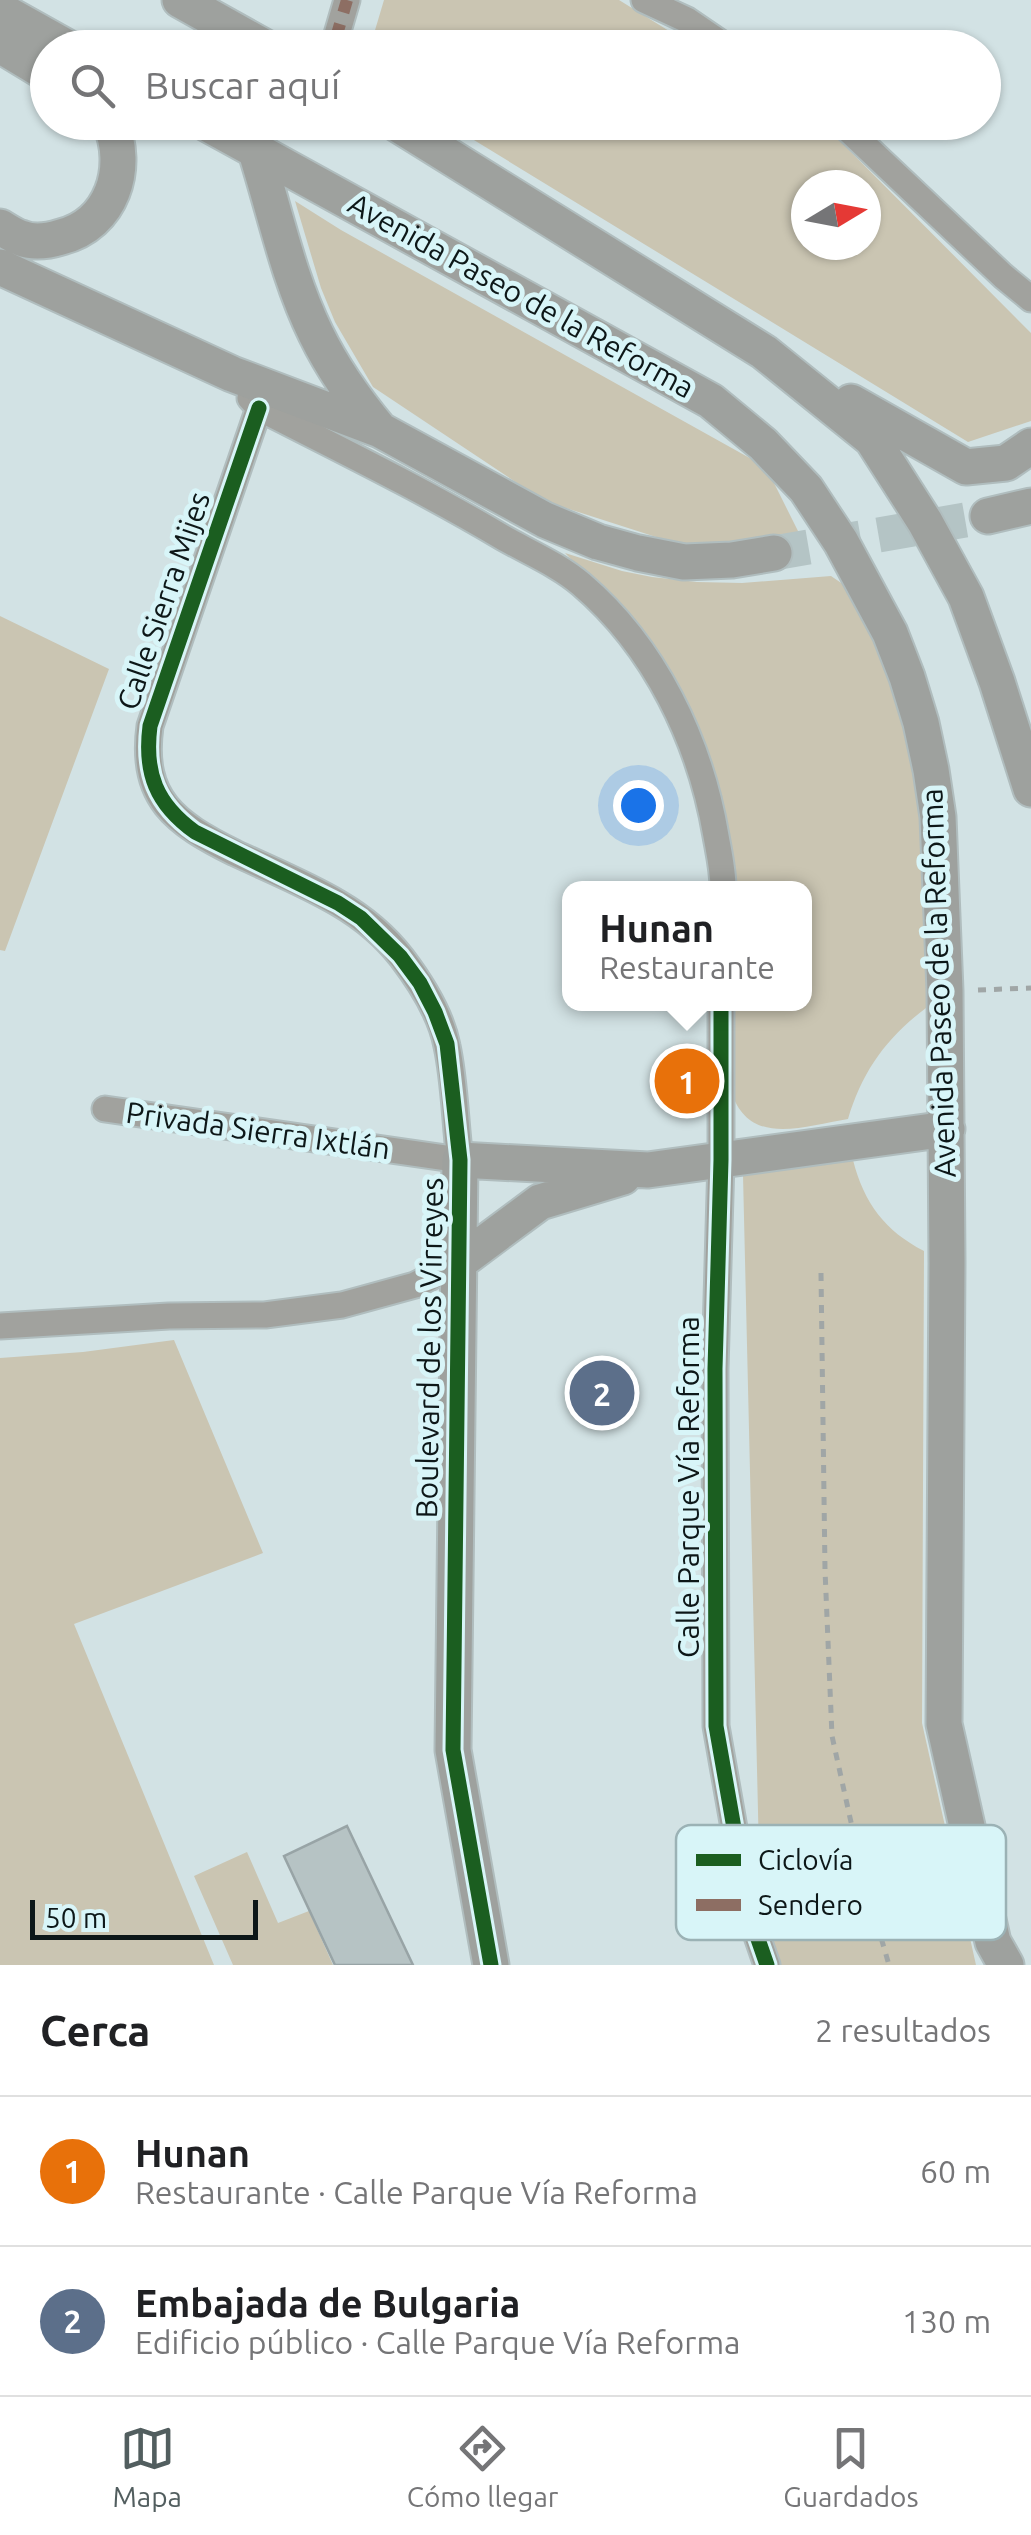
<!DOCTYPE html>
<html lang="es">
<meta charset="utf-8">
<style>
:root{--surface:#fff;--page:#f2f2f2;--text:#202124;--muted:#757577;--line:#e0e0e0;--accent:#525e5f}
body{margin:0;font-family:Ubuntu,sans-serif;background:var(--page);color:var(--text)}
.compass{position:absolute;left:791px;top:170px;width:90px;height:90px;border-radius:50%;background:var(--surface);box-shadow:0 2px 8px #0004;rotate:80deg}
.scale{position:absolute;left:30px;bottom:25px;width:228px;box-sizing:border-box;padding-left:10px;border:5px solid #0d1718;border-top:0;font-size:28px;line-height:35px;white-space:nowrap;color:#0d1718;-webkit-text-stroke:8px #d8f5f8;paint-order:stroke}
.you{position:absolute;left:638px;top:805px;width:35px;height:35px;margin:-25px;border:8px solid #fff;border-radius:50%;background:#1a73e8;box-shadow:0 0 0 15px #1a73e833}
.badge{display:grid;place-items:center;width:65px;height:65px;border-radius:50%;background:var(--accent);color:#fff;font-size:32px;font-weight:700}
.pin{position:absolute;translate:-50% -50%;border:5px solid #fff;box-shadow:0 2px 10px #0006}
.popup{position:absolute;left:562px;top:881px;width:250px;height:130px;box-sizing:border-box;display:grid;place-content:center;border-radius:20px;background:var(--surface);filter:drop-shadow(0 2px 8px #0005);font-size:32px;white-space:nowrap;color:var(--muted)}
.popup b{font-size:38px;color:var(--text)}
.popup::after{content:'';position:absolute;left:50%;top:100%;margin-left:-20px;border:20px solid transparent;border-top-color:var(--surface)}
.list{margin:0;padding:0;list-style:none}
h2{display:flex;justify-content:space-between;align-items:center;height:130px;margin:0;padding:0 40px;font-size:42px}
h2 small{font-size:32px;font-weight:400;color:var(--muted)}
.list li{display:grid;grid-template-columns:65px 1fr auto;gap:30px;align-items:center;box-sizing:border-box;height:150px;padding:0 40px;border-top:2px solid var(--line)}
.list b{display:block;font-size:38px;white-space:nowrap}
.list p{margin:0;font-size:32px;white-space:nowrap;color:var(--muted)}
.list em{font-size:32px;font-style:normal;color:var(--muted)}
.icon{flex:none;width:55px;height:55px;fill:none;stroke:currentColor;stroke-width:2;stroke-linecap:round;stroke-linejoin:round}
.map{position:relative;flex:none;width:1031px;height:1965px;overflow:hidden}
.search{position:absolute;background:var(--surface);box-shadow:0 2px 8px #0004;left:30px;right:30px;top:30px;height:110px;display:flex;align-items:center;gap:25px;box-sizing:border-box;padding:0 35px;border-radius:55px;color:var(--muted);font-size:38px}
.sheet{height:430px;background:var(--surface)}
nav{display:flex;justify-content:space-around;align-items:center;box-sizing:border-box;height:140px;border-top:2px solid var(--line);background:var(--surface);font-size:28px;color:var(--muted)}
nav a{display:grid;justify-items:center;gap:5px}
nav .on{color:var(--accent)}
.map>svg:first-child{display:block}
</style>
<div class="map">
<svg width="1031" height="1965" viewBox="0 0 1031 1965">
<rect width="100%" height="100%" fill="#d2e2e4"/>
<path fill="#cac5b2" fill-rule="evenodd" d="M 384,0 L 619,0 L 695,47 L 370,47 Z
M 446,123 L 815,123 L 834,135 L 1031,333 L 1031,421 L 968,442 ZM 806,185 L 866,185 L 866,245 L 806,245 Z
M 295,201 L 341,230 L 766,467 L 801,537 L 681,545 L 544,501 L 373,387 L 335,322 L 321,288 Z
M 565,553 L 622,571 L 652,577 L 697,582 L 742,583 L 831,576 L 853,591 L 878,638 L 919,772 L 929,913 L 926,1008 C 886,1038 862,1072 848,1119 C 803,1126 749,1148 731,1091 L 732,1004 L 804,1004 L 804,888 L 733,888 L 723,812 L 614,603 Z
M 0,616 L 109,669 L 5,951 L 0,950 Z
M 853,1160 C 864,1203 885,1231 924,1251 L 922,1723 L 976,1965 L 769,1965 L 761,1939 L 743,1175 Z
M 174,1340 L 263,1553 L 74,1624 L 214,1965 L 0,1965 L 0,1358 L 83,1352 Z
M 247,1852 L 278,1923 L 309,1911 L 333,1965 L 233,1965 L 194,1876 Z"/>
<path fill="#b6c3c4" stroke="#98a4a6" stroke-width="2.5" d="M 347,1826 L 413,1965 L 335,1965 L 284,1856 Z"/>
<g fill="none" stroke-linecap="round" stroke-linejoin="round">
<path stroke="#b4c4c5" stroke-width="35" stroke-dasharray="35 18" stroke-linecap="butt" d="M 774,553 L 988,516"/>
<defs>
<path id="street" d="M 644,0 L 687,20 L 728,48
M 333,48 L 347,0
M 840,122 L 1003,276 L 1031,299
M 250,398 L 259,408 C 341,450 423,490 502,537 C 528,552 559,565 581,584 C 655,647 700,741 716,836 C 719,853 723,870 723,888
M 721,1004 L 721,1160 L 715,1369 L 716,1726 L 749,1913 L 767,1965
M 105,1109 L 460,1160 C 455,1122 455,1083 447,1046 C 441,1014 421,983 402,958 C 385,936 362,917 338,903 C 306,884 269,869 235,853 C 175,823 140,799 150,726 L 259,408
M 0,1326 L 169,1316 L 265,1315 L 342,1305 L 415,1285 L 458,1263"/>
<path id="secondary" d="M 180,0 L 266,48
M 0,10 L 68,48
M 0,45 L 48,74
M 204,122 L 711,401 L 763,444 L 806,489 L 841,542 L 890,633 L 907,677 L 921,723 L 931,770 L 938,817 L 945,991 L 947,1263 L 944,1724 L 993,1942 L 1006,1965
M 394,122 L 764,352 L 872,439 L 925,522 L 966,597 L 997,682 L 1031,789
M 256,152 C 275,212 288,277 316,334 C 333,369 355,400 380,430
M 0,227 C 7,231 14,236 21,238 C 33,243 48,241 61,237 C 112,224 130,168 110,122
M 0,267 L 232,374 L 380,430 L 545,520 L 598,542 L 638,553 L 684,562 L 732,560 L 774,553
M 851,402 L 966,467 L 1006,463 L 1031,446
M 988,516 L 1031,506
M 458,1263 L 540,1202 L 623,1177
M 491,1965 L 453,1750 L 460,1160 L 648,1170 L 947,1129"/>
</defs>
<use href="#street" stroke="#b0bdbe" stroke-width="29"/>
<use href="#secondary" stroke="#b0bdbe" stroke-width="39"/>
<path stroke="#a0a6a6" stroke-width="5" stroke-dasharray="8 8" stroke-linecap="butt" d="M 978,990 L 1031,988
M 821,1273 L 825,1570 L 832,1736 L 862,1872 L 889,1965"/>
<use href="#street" stroke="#a1a29e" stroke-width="25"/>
<use href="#secondary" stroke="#9ea19e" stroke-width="35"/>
<path stroke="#8d6e63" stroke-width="12" stroke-dasharray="25 12" stroke-linecap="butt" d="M 333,48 L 347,0"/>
<defs>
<path id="cycleway" d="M 259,408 L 150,726 C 144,773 156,804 195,832 L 338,903 L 361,918 L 400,956 L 420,983 L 435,1012 L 447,1044 L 460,1160 L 453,1750 L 491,1965
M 721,1004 L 721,1160 L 715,1369 L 716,1726 L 749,1913 L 767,1965"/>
</defs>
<use href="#cycleway" stroke="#d8f5f8" stroke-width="21"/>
<use href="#cycleway" stroke="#1b5e20" stroke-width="15"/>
</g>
<g text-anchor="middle" stroke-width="10" stroke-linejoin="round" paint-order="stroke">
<g font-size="30" fill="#0d1718" stroke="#d8f5f8">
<text transform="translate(521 296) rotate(29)" y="10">Avenida Paseo de la Reforma</text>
<text transform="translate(164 601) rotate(-71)" y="10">Calle Sierra Mijes</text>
<text transform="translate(939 983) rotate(-92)" y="10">Avenida Paseo de la Reforma</text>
<text transform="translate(258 1131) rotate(8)" y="10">Privada Sierra Ixtlán</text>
<text transform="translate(430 1348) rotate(-89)" y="10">Boulevard de los Virreyes</text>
<text transform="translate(689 1487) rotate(-90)" y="10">Calle Parque Vía Reforma</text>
</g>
</g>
<rect x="676" y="1825" width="330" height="115" rx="15" fill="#d8f5f8" stroke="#9bb2b5" stroke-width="2.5"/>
<rect x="696" y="1854" width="45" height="12" fill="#1b5e20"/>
<rect x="696" y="1899" width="45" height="12" fill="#8d6e63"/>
<g font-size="28" fill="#0d1718">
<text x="758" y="1870">Ciclovía</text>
<text x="758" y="1915">Sendero</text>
</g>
</svg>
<svg class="compass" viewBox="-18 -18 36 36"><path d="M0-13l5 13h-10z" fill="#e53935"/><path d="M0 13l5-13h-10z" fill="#757577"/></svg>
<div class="scale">50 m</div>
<div class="you"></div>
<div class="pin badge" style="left:687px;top:1081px;background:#e8710a">1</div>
<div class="popup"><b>Hunan</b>Restaurante</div>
<div class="pin badge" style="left:602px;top:1393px;background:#5c6f8a">2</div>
<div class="search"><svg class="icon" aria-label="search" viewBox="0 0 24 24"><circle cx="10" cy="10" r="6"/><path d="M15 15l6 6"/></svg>Buscar aquí</div>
</div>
<section class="sheet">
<h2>Cerca<small>2 resultados</small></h2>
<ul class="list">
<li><span class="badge" style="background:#e8710a">1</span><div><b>Hunan</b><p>Restaurante · Calle Parque Vía Reforma</p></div><em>60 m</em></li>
<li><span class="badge" style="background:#5c6f8a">2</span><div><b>Embajada de Bulgaria</b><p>Edificio público · Calle Parque Vía Reforma</p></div><em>130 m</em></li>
</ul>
</section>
<nav>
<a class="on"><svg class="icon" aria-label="map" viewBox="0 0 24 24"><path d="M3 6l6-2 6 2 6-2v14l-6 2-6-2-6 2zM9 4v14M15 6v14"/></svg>Mapa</a>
<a><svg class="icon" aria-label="directions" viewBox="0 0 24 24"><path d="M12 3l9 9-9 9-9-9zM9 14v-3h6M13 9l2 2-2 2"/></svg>Cómo llegar</a>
<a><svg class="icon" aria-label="saved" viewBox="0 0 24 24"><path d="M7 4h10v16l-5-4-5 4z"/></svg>Guardados</a>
</nav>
